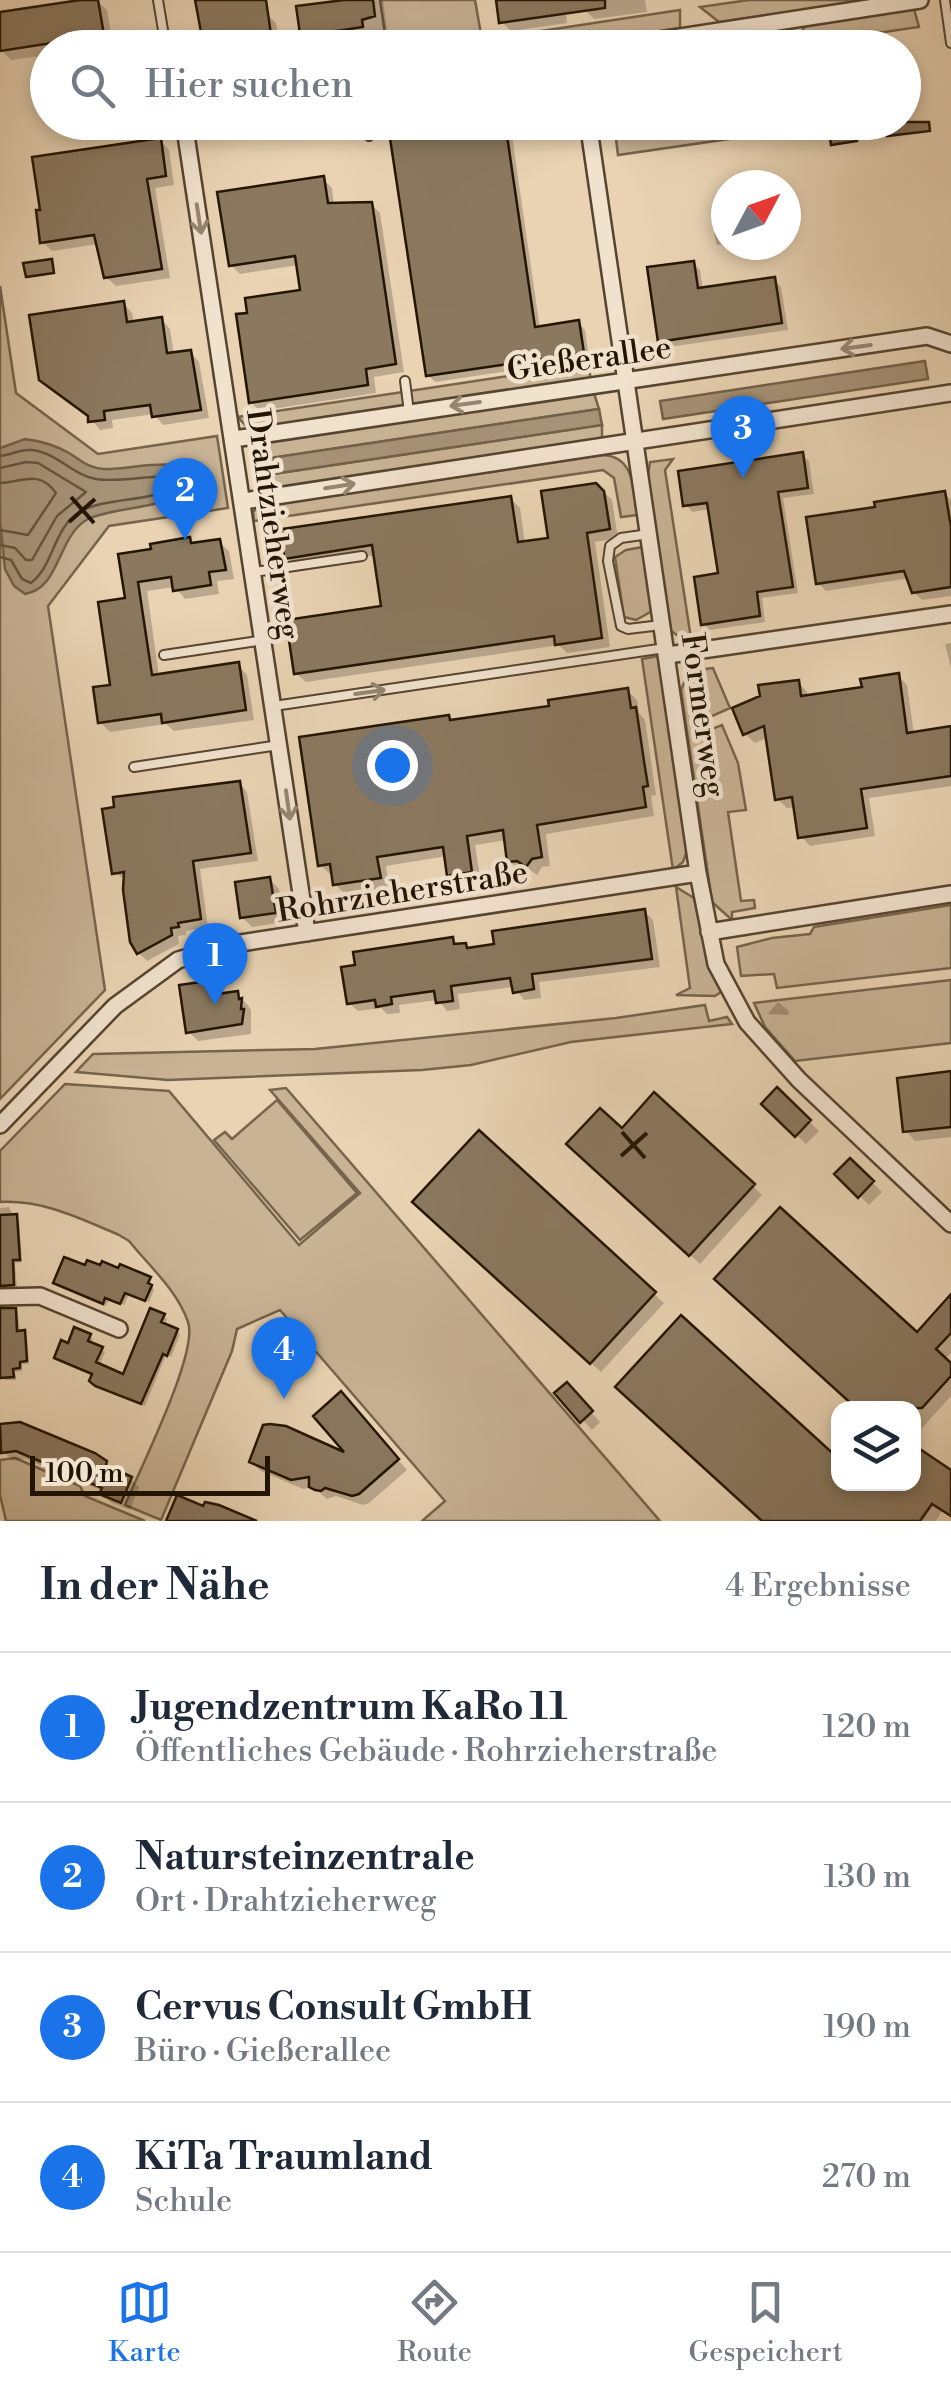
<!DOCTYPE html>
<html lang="de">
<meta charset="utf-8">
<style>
:root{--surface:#fff;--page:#f6f6f7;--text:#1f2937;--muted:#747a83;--line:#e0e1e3;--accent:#1a73e8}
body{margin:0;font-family:"Libre Bodoni",serif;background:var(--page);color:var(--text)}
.controls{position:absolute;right:30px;bottom:30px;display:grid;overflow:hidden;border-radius:20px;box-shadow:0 5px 15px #0003}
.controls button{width:90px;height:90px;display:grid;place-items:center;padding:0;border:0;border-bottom:2px solid var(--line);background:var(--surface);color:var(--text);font:50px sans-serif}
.compass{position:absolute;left:711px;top:170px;width:90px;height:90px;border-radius:50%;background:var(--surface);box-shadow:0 5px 15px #0003;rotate:49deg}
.scale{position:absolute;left:30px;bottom:25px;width:240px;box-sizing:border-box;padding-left:10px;border:5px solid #241503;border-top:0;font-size:28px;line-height:35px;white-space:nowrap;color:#241503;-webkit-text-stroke:8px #f1e2ce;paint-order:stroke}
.you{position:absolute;left:392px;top:765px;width:35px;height:35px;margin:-25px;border:8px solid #fff;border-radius:50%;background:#1a73e8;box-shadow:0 0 0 15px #1a73e833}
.badge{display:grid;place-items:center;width:65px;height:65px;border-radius:50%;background:var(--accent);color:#fff;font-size:32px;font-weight:700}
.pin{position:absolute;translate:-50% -82px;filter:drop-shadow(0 2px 5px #0008)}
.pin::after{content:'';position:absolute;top:52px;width:35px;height:30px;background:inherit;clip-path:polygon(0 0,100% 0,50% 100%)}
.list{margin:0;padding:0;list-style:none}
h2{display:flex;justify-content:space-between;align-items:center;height:130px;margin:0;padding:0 40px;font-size:42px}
h2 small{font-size:32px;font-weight:400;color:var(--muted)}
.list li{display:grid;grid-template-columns:65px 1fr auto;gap:30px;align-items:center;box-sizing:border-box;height:150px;padding:0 40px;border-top:2px solid var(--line)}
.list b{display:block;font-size:38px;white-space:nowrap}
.list p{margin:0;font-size:32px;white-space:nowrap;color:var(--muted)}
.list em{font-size:32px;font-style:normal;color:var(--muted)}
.icon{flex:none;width:55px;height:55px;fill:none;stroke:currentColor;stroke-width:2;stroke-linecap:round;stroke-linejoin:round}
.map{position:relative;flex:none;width:951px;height:1521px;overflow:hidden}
.search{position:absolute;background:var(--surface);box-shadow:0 5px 15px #0003;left:30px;right:30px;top:30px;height:110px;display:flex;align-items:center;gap:25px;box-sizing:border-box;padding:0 35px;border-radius:55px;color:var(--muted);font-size:38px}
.sheet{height:730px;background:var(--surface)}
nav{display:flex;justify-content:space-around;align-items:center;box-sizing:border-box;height:140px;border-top:2px solid var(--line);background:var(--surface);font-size:28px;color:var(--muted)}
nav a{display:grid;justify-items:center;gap:5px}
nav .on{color:var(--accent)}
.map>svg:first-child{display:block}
</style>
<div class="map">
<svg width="951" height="1521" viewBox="0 0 951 1521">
<rect width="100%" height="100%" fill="#e9d3b3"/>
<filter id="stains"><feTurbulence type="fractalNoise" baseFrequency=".002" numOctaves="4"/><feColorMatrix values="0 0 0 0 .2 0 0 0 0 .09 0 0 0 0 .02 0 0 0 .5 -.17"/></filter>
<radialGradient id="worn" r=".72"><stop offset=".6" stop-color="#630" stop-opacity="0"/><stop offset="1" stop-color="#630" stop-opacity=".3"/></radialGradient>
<path fill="#c8b395" stroke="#76644c" stroke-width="2.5" d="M 380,0 L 475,0 L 482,40 L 680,10 L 680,28 L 550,48 L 387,47 Z
M 749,0 L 872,0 L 719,22 L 700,7 Z
M 914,9 L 919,27 L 795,45 L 805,26 Z
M 752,35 L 764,47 L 662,47 Z
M 614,123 L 776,123 L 777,132 L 618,155 Z
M 0,286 L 16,393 L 98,454 L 217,436 L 228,508 L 109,526 L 48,606 L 105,990 L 0,1099 Z
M 588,364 L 591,380 L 250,431 L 238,417 Z
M 593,390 L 599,409 L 264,459 L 261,440 Z
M 602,425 L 602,441 L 278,492 L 266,475 Z
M 603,455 C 635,457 633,489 638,515 L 621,517 L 614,478 L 603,470 L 254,521 L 253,512 L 258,507 Z
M 673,459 L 665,470 L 692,645 L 671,631 L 648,476 L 650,462 Z
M 643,547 L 652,611 L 636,620 L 624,617 L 615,557 L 626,550 Z
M 658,656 L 688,848 L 683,862 L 673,870 L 642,659 Z
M 694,660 L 697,679 L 705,669 L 713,668 L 730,708 L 703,720 L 704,732 L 722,725 L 738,763 L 746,810 L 728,812 L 741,901 L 754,900 L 755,908 L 732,912 L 732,920 L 712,902 L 681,690 Z
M 676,887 L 694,898 L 708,958 L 721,992 L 715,996 L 676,995 L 690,988 Z
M 951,905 L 951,968 L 777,988 L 774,974 L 741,976 L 737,947 L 772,938 L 810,934 L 814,927 Z
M 951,980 L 951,1043 L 795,1061 L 765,1027 L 754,1003 Z
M 705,1005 L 709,1021 L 727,1017 L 732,1024 L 571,1042 L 471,1065 L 422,1070 L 168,1080 L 76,1072 L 93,1054 L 315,1049 L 616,1018 Z
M 65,1084 L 169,1091 L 299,1245 L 360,1193 L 270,1090 L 286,1088 L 660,1521 L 422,1521 L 445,1501 L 280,1310 L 237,1329 L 232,1351 L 161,1520 L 125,1505 C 139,1471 199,1352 188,1322 C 177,1290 150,1267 129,1241 L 119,1235 C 79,1218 44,1200 0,1202 L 0,1151 Z
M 277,1100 L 357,1193 L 300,1240 L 214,1140 L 225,1132 L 232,1139 Z
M 15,1458 L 80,1486 L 85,1496 L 145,1521 L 6,1521 L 0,1495 L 0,1460 Z"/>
<path fill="#a69277" stroke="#726049" stroke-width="2.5" d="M 925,361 L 928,379 L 663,419 L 660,401 Z
M 599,409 L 602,425 L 266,475 L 264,459 Z
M 25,439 C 41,441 55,445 69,453 C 82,461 88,468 104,469 C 131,470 182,454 202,477 C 191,509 116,505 88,519 C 57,536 61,588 25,594 L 14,586 L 5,569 L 0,521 L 0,448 Z"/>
<path fill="#0003" d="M 96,0 L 107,10 L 113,45 L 48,48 L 48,55 L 11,60 L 1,50 L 0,15 Z
M 198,0 L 229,0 L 266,13 L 276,23 L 280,48 L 207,48 Z
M 347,0 L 383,0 L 387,29 L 373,33 L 374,39 L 348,43 L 348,48 L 305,48 Z
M 498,0 L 564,0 L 567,23 L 511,31 L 502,22 Z
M 584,0 L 645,0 L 647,12 L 594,19 L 585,10 Z
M 904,65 L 908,70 L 912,91 L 904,92 Z
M 420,122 L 510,122 L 540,329 L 578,323 L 585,330 L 589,359 L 435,382 L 428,375 Z
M 160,140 L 169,150 L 174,185 L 155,188 L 170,278 L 116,286 L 106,277 L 98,244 L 52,251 L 43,242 Z
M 323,179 L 332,188 L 334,205 L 371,204 L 380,213 L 404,372 L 374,377 L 376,393 L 260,411 L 251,402 L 303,292 L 299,265 L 240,274 L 231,265 Z
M 726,232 L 726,244 L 717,245 L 714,233 Z
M 693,263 L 700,270 L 703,290 L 774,280 L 781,287 L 788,330 L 668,347 L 661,340 Z
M 123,303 L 132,313 L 134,323 L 161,319 L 170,329 L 174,355 L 190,352 L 199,362 L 209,418 L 163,425 L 154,414 L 112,420 L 113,428 L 100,430 L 90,418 L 41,379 Z
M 802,455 L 809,461 L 814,494 L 783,498 L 798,593 L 762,598 L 765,622 L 709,630 L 703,623 L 720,576 L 710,509 L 692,512 L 686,505 Z
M 601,489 L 612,500 L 618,538 L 595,542 L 610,647 L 567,653 L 559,645 L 306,682 L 296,673 L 384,608 L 376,555 L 296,567 L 286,554 L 282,555 L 272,545 L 510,498 L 520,508 L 525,543 L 551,540 Z
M 945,494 L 951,500 L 951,596 L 922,600 L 914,592 L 910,578 L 826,591 L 818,583 L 877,509 Z
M 190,540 L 195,545 L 219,542 L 229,551 L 234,579 L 217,581 L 219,594 L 185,599 L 175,587 L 147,591 L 159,676 L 238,665 L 247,675 L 254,720 L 174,731 L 166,724 L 110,732 L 100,722 L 113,687 L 128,600 L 121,556 Z
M 951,643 L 951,668 L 945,644 Z
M 898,676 L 907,685 L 914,734 L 951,729 L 951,786 L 869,798 L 875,836 L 810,846 L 801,836 L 796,807 L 787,808 L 778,799 L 769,737 L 755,743 L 745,734 L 798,682 L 807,692 L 808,698 L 865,690 Z
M 627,690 L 637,700 L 639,713 L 645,720 L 656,795 L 651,796 L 654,816 L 546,834 L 550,866 L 542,867 L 537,875 L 529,869 L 520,871 L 510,861 L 507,840 L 475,845 L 481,882 L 459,884 L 450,875 L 447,856 L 386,866 L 389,887 L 345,894 L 335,884 L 334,874 L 330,874 L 320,865 L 448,717 L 453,722 L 552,708 Z
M 239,783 L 247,792 L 258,861 L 200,869 L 208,927 L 186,931 L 186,935 L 178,936 L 179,944 L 147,961 L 139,953 L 126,880 L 114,872 L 116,809 Z
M 270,880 L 279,889 L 284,922 L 252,927 L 242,917 Z
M 644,911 L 653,920 L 660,967 L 539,982 L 541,998 L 524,1000 L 514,987 L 458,994 L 460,1009 L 447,1011 L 438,1000 L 399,1005 L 400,1013 L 387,1014 L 381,1008 L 358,1011 L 349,1003 L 453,940 L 470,950 Z
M 214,982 L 225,996 L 237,994 L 247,1004 L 251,1010 L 251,1034 L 198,1041 L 189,1032 Z
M 778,1002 L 788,1010 L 789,1015 L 768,1014 Z
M 951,1074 L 951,1137 L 915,1141 L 906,1131 Z
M 777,1091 L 819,1131 L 806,1144 L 765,1104 Z
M 622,1131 L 753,1186 L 762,1195 L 700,1264 L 579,1154 Z
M 479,1133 L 664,1303 L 601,1372 L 425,1212 Z
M 850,1161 L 882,1192 L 869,1205 L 838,1174 Z
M 9,1207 L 13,1216 L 19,1220 L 22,1262 L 15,1263 L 17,1288 L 0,1290 L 0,1208 Z
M 86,1268 L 149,1279 L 154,1290 L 149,1302 L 129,1294 L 124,1305 L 109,1299 L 106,1306 L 59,1285 Z
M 727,1289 L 917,1335 L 951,1298 L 951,1353 L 944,1360 L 951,1366 L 951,1396 L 914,1437 L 914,1408 L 858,1408 Z
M 15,1310 L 18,1314 L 20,1333 L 27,1336 L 29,1364 L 22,1364 L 22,1371 L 15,1372 L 16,1380 L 5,1380 L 0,1362 L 0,1311 Z
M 163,1316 L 167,1319 L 164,1326 L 180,1334 L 171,1357 L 166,1355 L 145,1406 L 101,1388 L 92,1381 L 94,1375 L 57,1357 L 89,1336 L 93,1339 L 90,1344 L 105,1352 L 99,1366 L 124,1377 Z
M 681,1318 L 838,1461 L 838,1484 L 863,1484 L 868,1488 L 873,1484 L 914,1484 L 914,1448 L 951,1473 L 951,1517 L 942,1511 L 936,1521 L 765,1521 Z
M 558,1393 L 576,1395 L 600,1422 L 592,1430 Z
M 350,1404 L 407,1470 L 369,1503 L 363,1505 L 336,1496 L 327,1499 L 313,1487 L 303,1489 L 261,1471 L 251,1462 L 353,1458 Z
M 20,1425 L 106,1463 L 115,1472 L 131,1479 L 139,1487 L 130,1510 L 110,1502 L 103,1491 L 26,1459 L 12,1460 L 0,1448 L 0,1426 Z"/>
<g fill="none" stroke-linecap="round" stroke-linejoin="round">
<path stroke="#65543d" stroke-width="2.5" d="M 0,456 C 11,455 20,449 31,450 C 57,452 72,475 96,479 C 122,483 150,474 176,477 L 180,482 C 160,503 109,496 81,511 C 53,527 54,566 31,583 L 22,579 L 11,560 L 0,557
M 0,468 L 26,462 L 38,463 L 86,492 L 57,516 L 32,560 L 26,560 L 15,548 L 0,545
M 0,483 C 24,482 38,469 56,493 L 28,535 L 0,530"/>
</g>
<path fill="#8a785f" stroke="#241503" stroke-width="2.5" d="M 80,0 L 98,0 L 104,35 L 0,51 L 0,12 Z
M 195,0 L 266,0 L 273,48 L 204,48 Z
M 344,0 L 373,0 L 375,16 L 362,20 L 363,27 L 336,31 L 339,48 L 302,48 L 296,6 Z
M 496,0 L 605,0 L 605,8 L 499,23 Z
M 403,122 L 505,122 L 535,327 L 579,320 L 584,353 L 426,376 L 388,125 Z
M 885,122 L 929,122 L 930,131 L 887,136 Z
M 854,127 L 857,141 L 831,145 L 829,131 Z
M 161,138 L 166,176 L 147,179 L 162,269 L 104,278 L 94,235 L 40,243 L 36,210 L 40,210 L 32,157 Z
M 324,176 L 328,203 L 372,202 L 396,364 L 366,369 L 368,385 L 249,403 L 236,314 L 247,313 L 245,298 L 300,290 L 295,256 L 229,266 L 217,192 Z
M 52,259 L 54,273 L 26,277 L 23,263 Z
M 694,261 L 698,288 L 775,277 L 782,323 L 658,342 L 647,267 Z
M 124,301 L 127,322 L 162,317 L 167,353 L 191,350 L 201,410 L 152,417 L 150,405 L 104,411 L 105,420 L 88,422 L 88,416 L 39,380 L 29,315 Z
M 803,452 L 808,488 L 778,492 L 793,587 L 757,592 L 760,616 L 701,625 L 694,577 L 718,573 L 707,503 L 683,506 L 678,471 Z
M 596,483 L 604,491 L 610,529 L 587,533 L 602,638 L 555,645 L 554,636 L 294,674 L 286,620 L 381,606 L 372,545 L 284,559 L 283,544 L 270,546 L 268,531 L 511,496 L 518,542 L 548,538 L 541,491 Z
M 945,491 L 951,527 L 951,587 L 912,593 L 904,571 L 816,584 L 806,517 L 875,507 L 874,502 Z
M 190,537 L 191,543 L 220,539 L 226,570 L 209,572 L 211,585 L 173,591 L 171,577 L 138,582 L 152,675 L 239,662 L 246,710 L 162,723 L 161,714 L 98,723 L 93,687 L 110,685 L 98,602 L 125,598 L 118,554 L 151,549 L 150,544 Z
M 899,673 L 907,733 L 951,726 L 951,776 L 861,789 L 867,828 L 798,838 L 792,797 L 775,800 L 764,726 L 743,735 L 732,708 L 760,696 L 758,685 L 799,680 L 801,696 L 862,687 L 860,679 Z
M 628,688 L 631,708 L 636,707 L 644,761 L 648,786 L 643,787 L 646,807 L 537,825 L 542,857 L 532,859 L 526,867 L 517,861 L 507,862 L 503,830 L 467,836 L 472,872 L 447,876 L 443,847 L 377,857 L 381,878 L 333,885 L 330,864 L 318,866 L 299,737 L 449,715 L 450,720 L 549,706 L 548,700 Z
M 240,781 L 251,853 L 193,861 L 201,919 L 178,923 L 179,927 L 171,928 L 172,935 L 137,954 L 130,942 L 123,890 L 124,872 L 112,874 L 102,809 L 114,807 L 113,797 Z
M 270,877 L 276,913 L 240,918 L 235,882 Z
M 645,909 L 652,959 L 532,974 L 534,989 L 513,993 L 510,978 L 451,986 L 453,1001 L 436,1003 L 434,991 L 391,997 L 392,1004 L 376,1007 L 375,1000 L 347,1004 L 341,967 L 355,965 L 353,952 L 453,937 L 454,944 L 466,943 L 467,948 L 494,944 L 492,931 Z
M 215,980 L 217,994 L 238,991 L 239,999 L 242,998 L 241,1009 L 244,1009 L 242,1024 L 186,1033 L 179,985 Z
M 951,1071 L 951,1127 L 903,1132 L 897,1078 Z
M 777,1087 L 811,1120 L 795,1137 L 761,1104 Z
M 654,1092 L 755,1184 L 689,1256 L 566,1144 L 600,1108 L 622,1128 Z
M 479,1130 L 656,1292 L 590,1364 L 412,1202 Z
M 850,1158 L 874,1181 L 858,1198 L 834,1174 Z
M 780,1207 L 917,1332 L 951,1294 L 951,1333 L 936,1349 L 951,1363 L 951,1376 L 922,1408 L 856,1408 L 714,1279 Z
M 17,1214 L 20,1260 L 13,1260 L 14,1285 L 0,1286 L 0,1215 Z
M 64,1257 L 85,1265 L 87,1260 L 100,1265 L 102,1261 L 118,1268 L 120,1264 L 151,1277 L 148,1283 L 152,1285 L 145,1301 L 125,1293 L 120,1304 L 105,1298 L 103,1304 L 53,1283 Z
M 0,1308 L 16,1308 L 17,1331 L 25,1330 L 27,1361 L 20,1362 L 20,1368 L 13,1369 L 14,1377 L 0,1378 Z
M 150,1308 L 165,1314 L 161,1322 L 178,1329 L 167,1356 L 163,1354 L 141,1404 L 95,1386 L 89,1381 L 92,1374 L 54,1358 L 61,1340 L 68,1343 L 74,1327 L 91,1334 L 88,1341 L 103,1347 L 96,1362 L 123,1374 Z
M 681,1315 L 838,1458 L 838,1484 L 914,1484 L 914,1445 L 951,1470 L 951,1516 L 932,1504 L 920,1521 L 762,1521 L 615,1387 Z
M 567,1382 L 593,1411 L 580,1423 L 554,1393 Z
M 341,1391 L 399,1459 L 359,1494 L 352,1496 L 325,1488 L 321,1491 L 315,1490 L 309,1487 L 309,1477 L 291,1480 L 249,1462 L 263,1425 L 270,1424 L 286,1426 L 344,1452 L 313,1416 Z
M 20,1422 L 95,1453 L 107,1461 L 106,1465 L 132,1477 L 121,1503 L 99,1494 L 102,1488 L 70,1474 L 16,1451 L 1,1453 L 0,1424 Z
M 177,1495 L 203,1506 L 205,1502 L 219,1505 L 257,1521 L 166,1521 Z"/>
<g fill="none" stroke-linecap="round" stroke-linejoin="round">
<defs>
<path id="lane" d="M 158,0 L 166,48
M 945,0 L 951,43
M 364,122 L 369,136
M 405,381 L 409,412
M 649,534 L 621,538 L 610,546 L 608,561 L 621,626 L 628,629 L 661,625
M 254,572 L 362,556
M 164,655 L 264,640
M 274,706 L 665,648
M 134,767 L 279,745"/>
<path id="street" d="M 608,48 L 920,0
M 184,122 L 307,933
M 588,122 L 698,873 L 716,964 L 747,1022 L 799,1080 L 951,1224
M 234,439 L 927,336 L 951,344
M 244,501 L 951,393
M 668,655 L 951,614
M 709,932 L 951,894
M 0,1125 L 115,1006 L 178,960 L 234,944 L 698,873
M 0,1297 L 40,1296 L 119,1329"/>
</defs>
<use href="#lane" stroke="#55442f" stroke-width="12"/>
<use href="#street" stroke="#55442f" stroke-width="20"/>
<use href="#lane" stroke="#f1e2ce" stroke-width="8"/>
<use href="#street" stroke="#f1e2ce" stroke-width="15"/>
</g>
<defs><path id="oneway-shaft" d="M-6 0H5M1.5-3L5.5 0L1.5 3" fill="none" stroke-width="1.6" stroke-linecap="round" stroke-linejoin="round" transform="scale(2.5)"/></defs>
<g stroke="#958673">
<use href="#oneway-shaft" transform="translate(199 219) rotate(81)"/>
<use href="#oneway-shaft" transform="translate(856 347) rotate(172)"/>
<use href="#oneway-shaft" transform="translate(465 404) rotate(172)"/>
<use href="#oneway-shaft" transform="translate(340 486) rotate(-9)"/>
<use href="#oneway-shaft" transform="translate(370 692) rotate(-8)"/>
<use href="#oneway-shaft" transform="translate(288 805) rotate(82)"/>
</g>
<path fill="none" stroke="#241503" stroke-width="4" d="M 71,497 L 94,523M 69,522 L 95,499M 622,1132 L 645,1158M 621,1156 L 647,1133"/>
<g text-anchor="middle" stroke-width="9" stroke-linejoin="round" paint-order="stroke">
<g font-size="32" fill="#241503" stroke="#f1e2ce">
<text transform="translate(589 358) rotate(-8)" y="11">Gießerallee</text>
<text transform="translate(274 524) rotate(82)" y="11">Drahtzieherweg</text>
<text transform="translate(704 715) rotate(82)" y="11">Formerweg</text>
<text transform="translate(402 891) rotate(-9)" y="11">Rohrzieherstraße</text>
</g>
</g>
<rect width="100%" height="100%" filter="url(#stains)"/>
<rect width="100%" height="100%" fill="url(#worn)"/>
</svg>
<div class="controls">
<button><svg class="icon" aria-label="layers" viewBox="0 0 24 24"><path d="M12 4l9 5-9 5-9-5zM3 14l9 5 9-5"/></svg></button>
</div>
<svg class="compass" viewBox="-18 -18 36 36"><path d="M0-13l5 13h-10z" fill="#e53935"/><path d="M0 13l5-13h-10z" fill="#747a83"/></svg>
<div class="scale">100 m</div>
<div class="you"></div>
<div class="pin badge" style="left:215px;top:1005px">1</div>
<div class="pin badge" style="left:185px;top:540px">2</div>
<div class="pin badge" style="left:743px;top:478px">3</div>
<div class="pin badge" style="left:284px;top:1399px">4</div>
<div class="search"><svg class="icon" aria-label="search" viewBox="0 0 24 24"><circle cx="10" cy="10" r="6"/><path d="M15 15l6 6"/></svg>Hier suchen</div>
</div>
<section class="sheet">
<h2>In der Nähe<small>4 Ergebnisse</small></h2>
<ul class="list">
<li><span class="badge">1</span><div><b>Jugendzentrum KaRo 11</b><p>Öffentliches Gebäude · Rohrzieherstraße</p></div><em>120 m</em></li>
<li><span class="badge">2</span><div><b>Natursteinzentrale</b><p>Ort · Drahtzieherweg</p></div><em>130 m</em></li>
<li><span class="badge">3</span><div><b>Cervus Consult GmbH</b><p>Büro · Gießerallee</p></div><em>190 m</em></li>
<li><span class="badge">4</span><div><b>KiTa Traumland</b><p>Schule</p></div><em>270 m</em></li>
</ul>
</section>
<nav>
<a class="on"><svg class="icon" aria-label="map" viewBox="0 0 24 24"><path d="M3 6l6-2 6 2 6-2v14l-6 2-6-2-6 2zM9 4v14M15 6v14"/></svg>Karte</a>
<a><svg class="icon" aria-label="directions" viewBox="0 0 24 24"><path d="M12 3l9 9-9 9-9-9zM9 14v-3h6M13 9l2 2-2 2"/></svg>Route</a>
<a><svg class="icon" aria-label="saved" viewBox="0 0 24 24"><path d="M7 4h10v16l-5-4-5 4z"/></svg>Gespeichert</a>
</nav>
